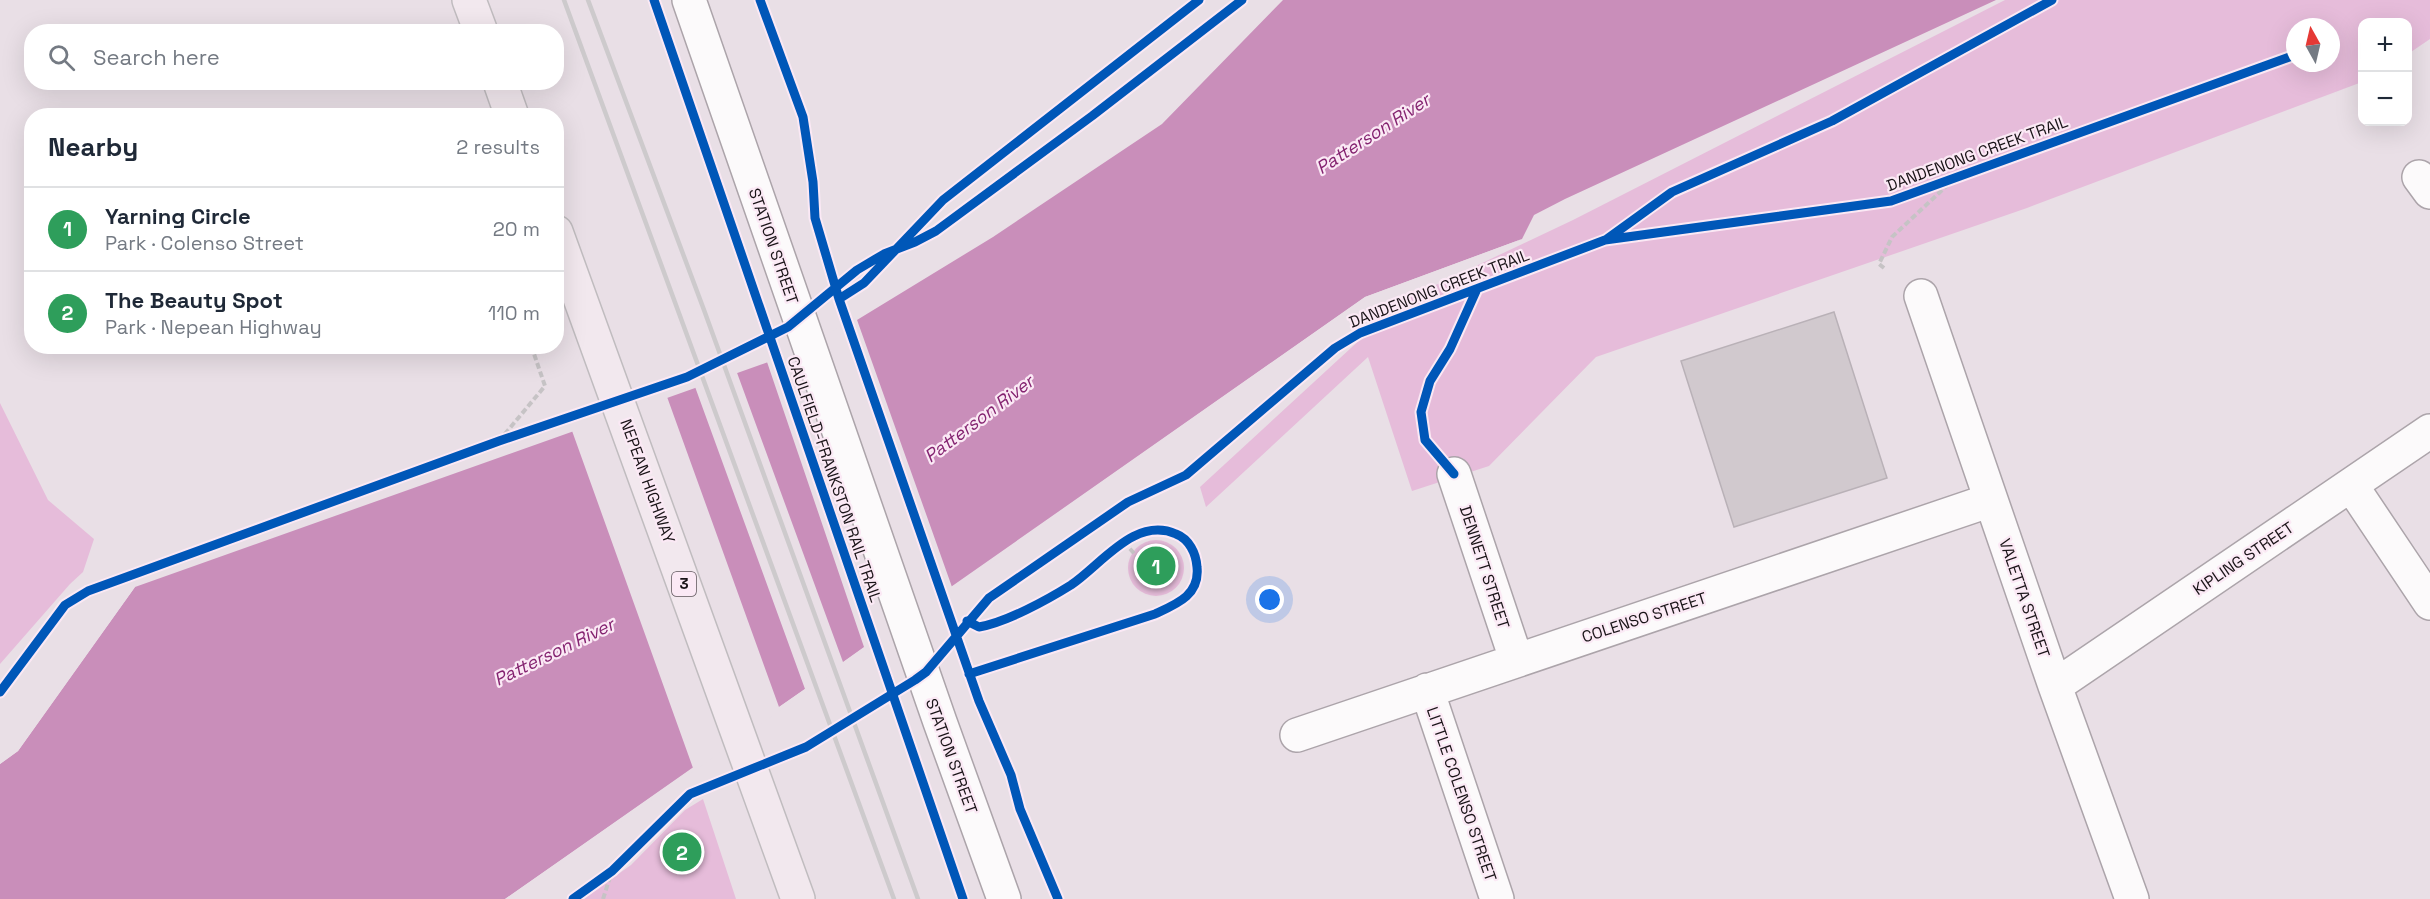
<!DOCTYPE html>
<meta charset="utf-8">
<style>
:root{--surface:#fff;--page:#f2f2f3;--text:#1f2937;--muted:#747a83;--line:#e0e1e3;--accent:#0f766e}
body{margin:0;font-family:"Space Grotesk",sans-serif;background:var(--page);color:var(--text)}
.controls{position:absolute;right:18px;top:18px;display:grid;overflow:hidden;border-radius:12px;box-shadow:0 6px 24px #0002}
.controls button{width:54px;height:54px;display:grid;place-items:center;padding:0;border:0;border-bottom:2px solid var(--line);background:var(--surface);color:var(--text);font:30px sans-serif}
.compass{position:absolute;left:2286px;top:18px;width:54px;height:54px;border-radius:50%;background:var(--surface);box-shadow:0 6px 24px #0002;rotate:352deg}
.you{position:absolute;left:1270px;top:600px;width:21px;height:21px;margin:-15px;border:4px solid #fff;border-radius:50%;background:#1a73e8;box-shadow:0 0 0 9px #1a73e833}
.badge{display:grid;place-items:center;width:39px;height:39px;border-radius:50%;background:var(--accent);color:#fff;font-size:20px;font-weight:700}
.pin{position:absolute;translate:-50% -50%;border:3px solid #fff;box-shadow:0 2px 6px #0006}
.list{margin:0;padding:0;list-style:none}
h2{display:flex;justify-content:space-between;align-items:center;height:78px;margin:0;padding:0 24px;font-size:26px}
h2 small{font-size:20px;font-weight:400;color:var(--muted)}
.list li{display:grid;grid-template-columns:39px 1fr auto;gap:18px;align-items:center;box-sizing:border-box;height:84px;padding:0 24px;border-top:2px solid var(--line)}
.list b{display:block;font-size:22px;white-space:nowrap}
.list p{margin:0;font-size:20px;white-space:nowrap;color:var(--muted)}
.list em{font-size:20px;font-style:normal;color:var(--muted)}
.icon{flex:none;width:33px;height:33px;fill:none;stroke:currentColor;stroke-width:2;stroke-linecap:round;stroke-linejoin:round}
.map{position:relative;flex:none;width:2430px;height:899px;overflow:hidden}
.search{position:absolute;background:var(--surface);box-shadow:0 6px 24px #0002;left:24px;top:24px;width:540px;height:66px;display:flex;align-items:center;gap:15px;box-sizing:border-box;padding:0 21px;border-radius:24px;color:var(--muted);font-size:22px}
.panel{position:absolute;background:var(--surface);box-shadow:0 6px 24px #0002;left:24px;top:108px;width:540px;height:246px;border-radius:24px}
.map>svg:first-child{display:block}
</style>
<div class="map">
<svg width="2430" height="899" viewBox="0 0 2430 899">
<rect width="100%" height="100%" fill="#e9dfe6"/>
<path fill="#e6bcda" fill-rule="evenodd" d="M 2005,0 L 2430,0 L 2430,39 L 2408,54 L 2408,22 L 2362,22 L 2362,82 L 2027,208 L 1596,357 L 1489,466 L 1412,491 L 1368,357 L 1206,507 L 1200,487 L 1402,301 L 1573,220 ZM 2295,27 L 2331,27 L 2331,63 L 2295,63 Z
M 0,403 L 48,500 L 94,539 L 83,572 L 70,584 L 0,664 Z
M1128 568a28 28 0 1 1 56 0a28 28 0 1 1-56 0Z
M 703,799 L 736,899 L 583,899 L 631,865 L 685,810 Z"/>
<path fill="#c98eba" d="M 1283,0 L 1996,0 L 1565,199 L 1534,215 L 1522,239 L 1365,297 L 505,899 L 0,899 L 0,764 L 18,751 L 135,587 L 816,345 L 993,237 L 1162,124 Z"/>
<path fill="#e9dfe6" d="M 1522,239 L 1493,252 L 1367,300 L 511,899 L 505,899 L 693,768 L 571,428 L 666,394 L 779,707 L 805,689 L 694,384 L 736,370 L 843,662 L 864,647 L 766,359 L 814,342 L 856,317 L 952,587 L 1365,297 Z
M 135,587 L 18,751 L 0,764 L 0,761 L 15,749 L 130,588 Z"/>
<path fill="#d1c9ce" stroke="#b9b1b7" stroke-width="1.5" d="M 1834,312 L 1887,478 L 1734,527 L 1681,361 Z"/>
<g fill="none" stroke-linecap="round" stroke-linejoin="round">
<defs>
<path id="minor" d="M 689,0 L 940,722 L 1004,899
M 2419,177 L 2430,192
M 1921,296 L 2055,686 L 2132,899
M 1454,474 L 1516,659
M 2351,485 L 2430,603
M 2055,686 L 2430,431
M 1427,690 L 1497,899
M 1297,735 L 1991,500"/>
<path id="highway" d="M 469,0 L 481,32
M 500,82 L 512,116
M 556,232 L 798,899"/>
</defs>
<use href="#minor" stroke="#aca4aa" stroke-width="36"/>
<use href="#highway" stroke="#c0bcbf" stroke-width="36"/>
<path stroke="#c6c3c5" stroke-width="4" stroke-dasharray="6 3" stroke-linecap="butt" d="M 1884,268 L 1879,264 L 1892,237 L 1955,178
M 499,441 L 545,386 L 532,348
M 1124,542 L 1146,567
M 603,899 L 612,871"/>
<use href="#minor" stroke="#fcfafb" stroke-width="33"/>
<use href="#highway" stroke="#f2e8ee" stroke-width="33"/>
<path stroke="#cdcacc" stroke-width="4.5" d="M 564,0 L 894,899
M 588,0 L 704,310 L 918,899"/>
<defs>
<path id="cycleway" d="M 654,0 L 963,899
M 760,0 L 803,117 L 813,182 L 815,218 L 839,299 L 979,701 L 1011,775 L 1020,809 L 1058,899
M 1607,239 L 1672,192 L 1832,121 L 2052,0
M 839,299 L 864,283 L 943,200 L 1199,0
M 1454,474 L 1425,440 L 1421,412 L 1430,381 L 1450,349 L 1477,289
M 967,621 L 979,627 C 1007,622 1047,600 1071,585 C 1102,564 1135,516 1176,534 C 1189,539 1196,553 1197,567 C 1200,595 1177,604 1155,614 L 969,674
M 0,692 L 65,605 L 88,591 L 499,441 L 687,377 L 788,327 L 857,270 L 884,254 L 915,242 L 936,231 L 1092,116 L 1242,0
M 573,899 L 612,871 L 690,794 L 806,747 L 915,680 L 926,672 L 989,598 L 1128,502 L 1186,475 L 1335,348 L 1360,333 L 1605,240 L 1891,201 L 2295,55"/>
</defs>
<use href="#cycleway" stroke="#fbe9f5" stroke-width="13"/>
<use href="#cycleway" stroke="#0057b8" stroke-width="9"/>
</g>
<g text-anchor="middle" stroke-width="4.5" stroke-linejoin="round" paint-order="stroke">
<rect fill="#fbe9f5" stroke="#5d535a" stroke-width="1.5" x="672" y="572" width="24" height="24" rx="4.5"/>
<g font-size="15" font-weight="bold" fill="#191317">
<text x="684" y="589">3</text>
</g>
<g font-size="16" fill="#191317" stroke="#fbe9f5">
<text transform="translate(1977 153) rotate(-20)" y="6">DANDENONG CREEK TRAIL</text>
<text transform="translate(774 246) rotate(71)" y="6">STATION STREET</text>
<text transform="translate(1439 288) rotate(-21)" y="6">DANDENONG CREEK TRAIL</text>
<text transform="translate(835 479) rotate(71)" y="6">CAULFIELD-FRANKSTON RAIL TRAIL</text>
<text transform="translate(648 481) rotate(70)" y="6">NEPEAN HIGHWAY</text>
<text transform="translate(2243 558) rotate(-34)" y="6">KIPLING STREET</text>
<text transform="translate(1485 567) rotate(72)" y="6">DENNETT STREET</text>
<text transform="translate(2025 598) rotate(71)" y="6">VALETTA STREET</text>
<text transform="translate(1644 617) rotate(-18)" y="6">COLENSO STREET</text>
<text transform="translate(952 756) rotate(70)" y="6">STATION STREET</text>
<text transform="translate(1462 794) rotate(71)" y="6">LITTLE COLENSO STREET</text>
</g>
<g font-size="18" font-style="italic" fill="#842370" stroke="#fbe9f5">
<text transform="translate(1373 134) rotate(-33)" y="6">Patterson River</text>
<text transform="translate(979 419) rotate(-37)" y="6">Patterson River</text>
<text transform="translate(554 652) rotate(-26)" y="6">Patterson River</text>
</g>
</g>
</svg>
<div class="controls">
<button>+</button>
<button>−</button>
</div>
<svg class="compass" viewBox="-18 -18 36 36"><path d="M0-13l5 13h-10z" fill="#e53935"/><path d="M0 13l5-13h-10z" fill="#747a83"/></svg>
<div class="you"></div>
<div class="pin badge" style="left:1156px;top:566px;background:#2e9e5b">1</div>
<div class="pin badge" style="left:682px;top:852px;background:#2e9e5b">2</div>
<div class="search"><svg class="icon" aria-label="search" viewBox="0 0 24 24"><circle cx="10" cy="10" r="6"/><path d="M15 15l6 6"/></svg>Search here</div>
<section class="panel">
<h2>Nearby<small>2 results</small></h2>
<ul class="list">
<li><span class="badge" style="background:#2e9e5b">1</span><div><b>Yarning Circle</b><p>Park · Colenso Street</p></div><em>20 m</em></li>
<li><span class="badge" style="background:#2e9e5b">2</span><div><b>The Beauty Spot</b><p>Park · Nepean Highway</p></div><em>110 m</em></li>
</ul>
</section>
</div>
